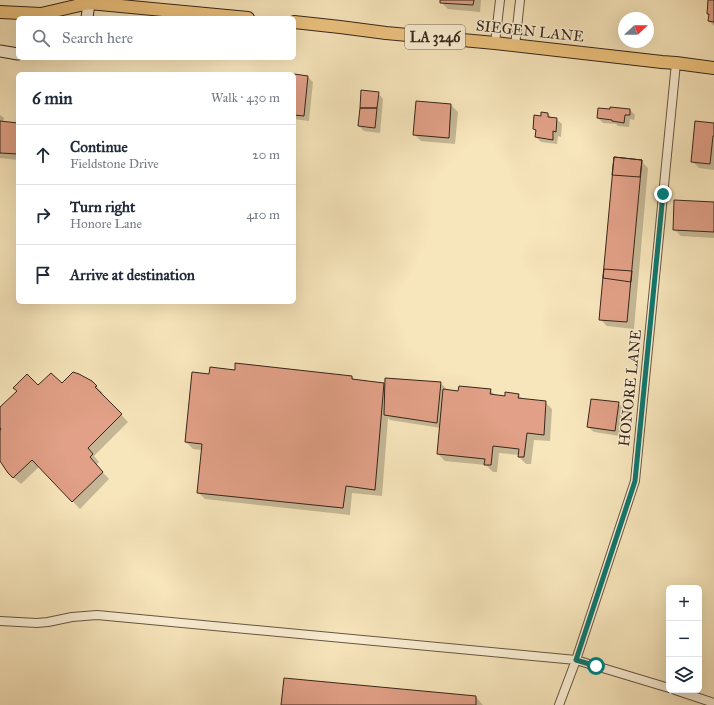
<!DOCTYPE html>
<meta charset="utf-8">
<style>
:root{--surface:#fff;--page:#f6f6f7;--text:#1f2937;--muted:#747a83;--line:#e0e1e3}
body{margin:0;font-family:"IM FELL Great Primer",serif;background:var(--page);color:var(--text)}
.controls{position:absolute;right:12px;bottom:12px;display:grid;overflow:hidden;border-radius:6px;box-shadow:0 4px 16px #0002}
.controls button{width:36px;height:36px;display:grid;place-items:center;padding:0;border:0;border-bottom:1px solid var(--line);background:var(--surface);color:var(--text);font:20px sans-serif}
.compass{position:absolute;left:618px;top:12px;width:36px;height:36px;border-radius:50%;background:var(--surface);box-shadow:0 4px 16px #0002;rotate:68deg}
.stop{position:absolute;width:12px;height:12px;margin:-9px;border:3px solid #0f766e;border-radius:50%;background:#fff}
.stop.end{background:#0f766e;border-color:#fff;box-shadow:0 1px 4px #0008}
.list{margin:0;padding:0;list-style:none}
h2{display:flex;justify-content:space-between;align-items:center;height:52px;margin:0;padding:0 16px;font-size:17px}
h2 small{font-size:13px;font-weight:400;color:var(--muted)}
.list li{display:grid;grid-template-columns:26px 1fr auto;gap:12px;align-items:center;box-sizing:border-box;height:60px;padding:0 16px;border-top:1px solid var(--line)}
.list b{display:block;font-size:15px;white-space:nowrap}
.list p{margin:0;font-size:13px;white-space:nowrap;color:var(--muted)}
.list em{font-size:13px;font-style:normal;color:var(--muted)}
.icon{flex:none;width:22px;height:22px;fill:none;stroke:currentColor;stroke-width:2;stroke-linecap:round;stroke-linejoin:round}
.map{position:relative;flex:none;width:714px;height:705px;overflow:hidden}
.search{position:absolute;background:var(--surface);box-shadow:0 4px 16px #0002;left:16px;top:16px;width:280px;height:44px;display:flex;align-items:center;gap:10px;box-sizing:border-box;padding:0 14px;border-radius:6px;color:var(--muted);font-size:15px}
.panel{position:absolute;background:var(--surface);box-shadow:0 4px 16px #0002;left:16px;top:72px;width:280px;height:232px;border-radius:6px}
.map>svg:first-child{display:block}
</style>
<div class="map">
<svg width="714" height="705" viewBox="0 0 714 705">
<rect width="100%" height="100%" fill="#f7e5bb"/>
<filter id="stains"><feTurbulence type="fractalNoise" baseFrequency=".005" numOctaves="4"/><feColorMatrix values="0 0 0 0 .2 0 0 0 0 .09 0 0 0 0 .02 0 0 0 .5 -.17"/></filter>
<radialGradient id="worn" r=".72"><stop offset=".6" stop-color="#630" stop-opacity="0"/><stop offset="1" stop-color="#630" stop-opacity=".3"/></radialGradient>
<path fill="#0003" d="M 441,0 L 481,0 L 480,12 L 448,9 L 441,2 Z
M 709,0 L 714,0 L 714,26 L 709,21 L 710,15 L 708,13 Z
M 294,75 L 307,76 L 313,82 L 309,121 L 294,119 Z
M 362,92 L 378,93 L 383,99 L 380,133 L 364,131 L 359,126 Z
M 451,105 L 458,112 L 455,144 L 421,141 L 414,134 Z
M 630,110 L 635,115 L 634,120 L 630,119 L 629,127 L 618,126 L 616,124 L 603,123 L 598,118 Z
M 548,114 L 552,118 L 556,119 L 562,124 L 561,137 L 558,136 L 557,144 L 541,142 L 536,137 L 536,132 L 534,129 L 541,117 Z
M 0,115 L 4,118 L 3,123 L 18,124 L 18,160 L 0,158 Z
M 714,124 L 714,170 L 699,168 L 692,161 Z
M 641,161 L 648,168 L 634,329 L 607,326 L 600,319 Z
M 714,203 L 714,238 L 681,236 L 674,229 Z
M 236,371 L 352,377 L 356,381 L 384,384 L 386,386 L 440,383 L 446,388 L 445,391 L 459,392 L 490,390 L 496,396 L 506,397 L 518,395 L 523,399 L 545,402 L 552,409 L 550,441 L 534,440 L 531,464 L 526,464 L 519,457 L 519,455 L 499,453 L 497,472 L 493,472 L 486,465 L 445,461 L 438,454 L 441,428 L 390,420 L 388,418 L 382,496 L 352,493 L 350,515 L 205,499 L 198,492 L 202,450 L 193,449 L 186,442 L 210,375 Z
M 62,385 L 96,386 L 103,393 L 102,394 L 128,422 L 94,456 L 99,462 L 96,465 L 109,479 L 80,509 L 39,467 L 21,484 L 14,478 L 0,459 L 0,432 L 3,429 L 0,426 L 0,408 L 38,387 Z
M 618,403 L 623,408 L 620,436 L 594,432 L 588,427 Z
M 284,679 L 476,697 L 483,705 L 282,705 Z"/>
<path fill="#e1a087" stroke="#37261a" d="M 440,0 L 474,0 L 473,5 L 440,3 Z
M 708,0 L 714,0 L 714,22 L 708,21 L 709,14 L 707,14 Z
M 294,74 L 308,76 L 304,116 L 294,115 Z
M 361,90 L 379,92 L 377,108 L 360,108 Z
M 416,101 L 451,104 L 449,138 L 413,135 Z
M 610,107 L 630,109 L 630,115 L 625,115 L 624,123 L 612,121 L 612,120 L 597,118 L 598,108 L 610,109 Z
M 360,108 L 377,108 L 375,128 L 358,126 Z
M 541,112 L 548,113 L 548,117 L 557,118 L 556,132 L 553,131 L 553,140 L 535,137 L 536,130 L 533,129 L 534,115 L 541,116 Z
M 0,121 L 18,123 L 18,154 L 0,153 Z
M 695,121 L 714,123 L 714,136 L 713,136 L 710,164 L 691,162 Z
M 614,157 L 642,160 L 627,322 L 599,320 Z
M 614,157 L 642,160 L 640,177 L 612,175 Z
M 674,200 L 714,202 L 714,232 L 673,230 Z
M 604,269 L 632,271 L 631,282 L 603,278 Z
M 235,363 L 352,376 L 352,379 L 384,383 L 375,490 L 346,486 L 343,508 L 197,493 L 202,444 L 185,442 L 192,372 L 209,374 L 210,367 L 235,370 Z
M 73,372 L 79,374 L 92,381 L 97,386 L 95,387 L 122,414 L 88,448 L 93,454 L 90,457 L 103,472 L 72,502 L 32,460 L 13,478 L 8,473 L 0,461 L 0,431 L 1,429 L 0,428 L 0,407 L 17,391 L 13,388 L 27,374 L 38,385 L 51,373 L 62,383 Z
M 385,378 L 441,382 L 437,423 L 384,415 Z
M 459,386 L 491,389 L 490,394 L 505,396 L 505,392 L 519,394 L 518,398 L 546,401 L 544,435 L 527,433 L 524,457 L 518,457 L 519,449 L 493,446 L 491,465 L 484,465 L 485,459 L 437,454 L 443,389 L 458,391 Z
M 591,399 L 619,402 L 615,431 L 587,427 Z
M 284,678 L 476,696 L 476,705 L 281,705 Z"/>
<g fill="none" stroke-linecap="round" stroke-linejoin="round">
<defs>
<path id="street" d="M 495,43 L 500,0
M 515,46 L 520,0
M 0,621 L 37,623 L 48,622 L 72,617 L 97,615 L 576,660 L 669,688
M 675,690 L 714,703
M 559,705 L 576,660 L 635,481 L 676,63"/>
<path id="secondary" d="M 87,18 L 89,3
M 0,51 L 18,54"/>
<path id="primary" d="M 80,0 L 89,3 L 248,18
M 0,12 L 41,14 L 89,3
M 294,22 L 340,27 L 386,33 L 495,43 L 662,62 L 676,63 L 714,68"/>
</defs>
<use href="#street" stroke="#675642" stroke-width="10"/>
<use href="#secondary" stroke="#37261a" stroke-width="13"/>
<use href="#primary" stroke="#37261a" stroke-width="14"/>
<use href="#street" stroke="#faeed3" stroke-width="8"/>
<use href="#secondary" stroke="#faeed3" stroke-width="11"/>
<use href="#primary" stroke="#ecc27e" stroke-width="12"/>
</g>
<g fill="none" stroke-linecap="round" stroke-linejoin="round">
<path stroke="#0f766e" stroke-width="5" d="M 596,666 L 576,660 L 635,481 L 663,194"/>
</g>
<g text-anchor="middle" stroke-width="3" stroke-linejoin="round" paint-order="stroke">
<rect fill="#faeed3" stroke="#726252" stroke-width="1" x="405" y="25" width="60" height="24" rx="3"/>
<g font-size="14" font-weight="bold" fill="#37261a">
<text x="435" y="42">LA 3246</text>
</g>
<g font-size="15" fill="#37261a" stroke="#faeed3">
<text transform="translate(530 31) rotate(6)" y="5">SIEGEN LANE</text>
<text transform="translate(630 388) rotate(-84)" y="5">HONORE LANE</text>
</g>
</g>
<rect width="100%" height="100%" filter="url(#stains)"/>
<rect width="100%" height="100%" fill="url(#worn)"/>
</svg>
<div class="controls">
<button>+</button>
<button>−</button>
<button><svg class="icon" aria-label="layers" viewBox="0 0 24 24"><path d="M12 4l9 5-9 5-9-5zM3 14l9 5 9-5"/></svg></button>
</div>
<svg class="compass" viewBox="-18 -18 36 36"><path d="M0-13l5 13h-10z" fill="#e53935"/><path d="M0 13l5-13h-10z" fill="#747a83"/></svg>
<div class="stop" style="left:596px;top:666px"></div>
<div class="stop end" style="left:663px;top:194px"></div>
<div class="search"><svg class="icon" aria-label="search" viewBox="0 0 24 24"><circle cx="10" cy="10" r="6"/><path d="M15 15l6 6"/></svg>Search here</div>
<section class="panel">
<h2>6 min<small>Walk · 430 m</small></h2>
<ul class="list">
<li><svg class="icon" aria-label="ahead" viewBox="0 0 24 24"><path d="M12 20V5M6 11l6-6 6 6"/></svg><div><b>Continue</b><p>Fieldstone Drive</p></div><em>20 m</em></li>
<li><svg class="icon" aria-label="right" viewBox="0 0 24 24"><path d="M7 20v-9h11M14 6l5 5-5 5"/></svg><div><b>Turn right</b><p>Honore Lane</p></div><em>410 m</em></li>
<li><svg class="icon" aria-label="arrive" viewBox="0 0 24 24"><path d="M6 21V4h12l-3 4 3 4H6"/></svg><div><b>Arrive at destination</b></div></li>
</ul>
</section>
</div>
